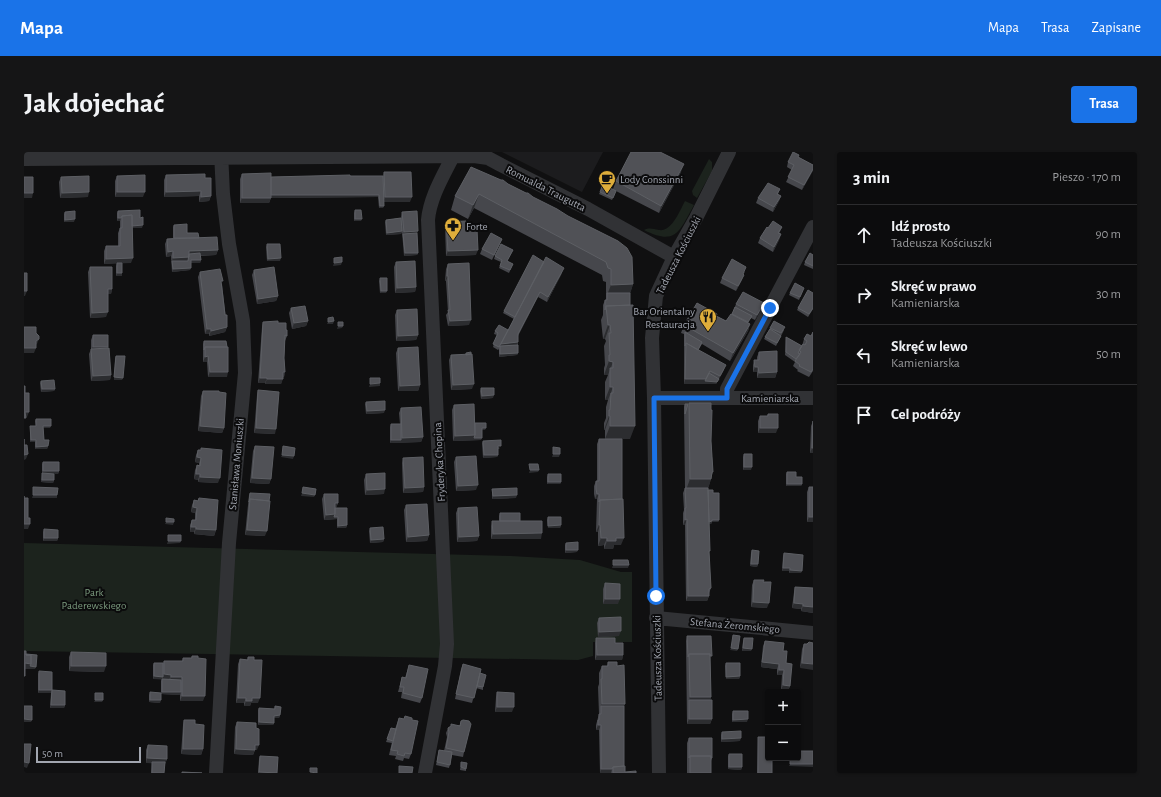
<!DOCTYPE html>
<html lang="pl">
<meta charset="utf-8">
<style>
:root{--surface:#0c0c0d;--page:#151516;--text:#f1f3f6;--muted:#9a9b9d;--line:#2c2c2e;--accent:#1a73e8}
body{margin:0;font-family:"Alegreya Sans",sans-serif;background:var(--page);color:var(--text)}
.controls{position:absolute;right:12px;bottom:12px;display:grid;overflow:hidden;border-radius:4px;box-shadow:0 1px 3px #0004}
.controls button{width:36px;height:36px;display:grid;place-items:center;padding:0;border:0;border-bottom:1px solid var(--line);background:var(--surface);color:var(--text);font:20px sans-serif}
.scale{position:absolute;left:12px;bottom:10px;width:105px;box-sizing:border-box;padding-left:4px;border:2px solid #a2a6b0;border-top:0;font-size:11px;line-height:14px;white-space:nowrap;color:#a2a6b0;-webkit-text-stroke:3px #0b0b0c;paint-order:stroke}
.stop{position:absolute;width:12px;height:12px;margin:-9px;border:3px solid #1a73e8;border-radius:50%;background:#fff}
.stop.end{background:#1a73e8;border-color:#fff;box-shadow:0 1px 4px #0008}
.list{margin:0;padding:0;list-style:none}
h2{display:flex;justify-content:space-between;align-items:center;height:52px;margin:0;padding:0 16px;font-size:17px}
h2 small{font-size:13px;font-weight:400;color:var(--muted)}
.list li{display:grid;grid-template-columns:26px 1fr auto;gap:12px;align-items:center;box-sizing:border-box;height:60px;padding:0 16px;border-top:1px solid var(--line)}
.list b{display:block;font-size:15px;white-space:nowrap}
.list p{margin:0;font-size:13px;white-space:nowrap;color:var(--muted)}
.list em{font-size:13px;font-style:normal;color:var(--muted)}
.icon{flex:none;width:22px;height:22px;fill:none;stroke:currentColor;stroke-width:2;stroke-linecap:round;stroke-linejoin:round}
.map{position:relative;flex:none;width:789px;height:621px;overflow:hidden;border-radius:4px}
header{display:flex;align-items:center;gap:24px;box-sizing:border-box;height:56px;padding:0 20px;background:var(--accent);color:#fff}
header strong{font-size:19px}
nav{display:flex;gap:22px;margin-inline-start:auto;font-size:14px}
.intro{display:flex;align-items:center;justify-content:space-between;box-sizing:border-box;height:96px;padding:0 24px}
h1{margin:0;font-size:28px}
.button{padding:10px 18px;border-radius:4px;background:var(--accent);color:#fff;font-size:14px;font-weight:700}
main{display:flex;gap:24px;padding:0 24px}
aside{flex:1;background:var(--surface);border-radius:4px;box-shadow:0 1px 3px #0004}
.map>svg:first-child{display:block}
</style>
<header>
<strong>Mapa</strong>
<nav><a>Mapa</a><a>Trasa</a><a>Zapisane</a></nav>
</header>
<div class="intro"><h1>Jak dojechać</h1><a class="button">Trasa</a></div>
<main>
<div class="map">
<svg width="789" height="621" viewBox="0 0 789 621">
<rect width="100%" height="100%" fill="#101011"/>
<path fill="#1c1c1e" d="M 478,0 L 579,0 L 558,40 Z"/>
<path fill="#1c231d" d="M 685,7 L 688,10 L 688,19 L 673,46 L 669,43 L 668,39 Z
M 661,49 L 670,53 C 655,80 652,94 620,78 C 626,75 629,77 635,78 C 648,80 656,58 661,49 Z
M 0,391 L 487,404 L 556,408 L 597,420 L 608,420 L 608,490 L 569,490 L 569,504 L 554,508 L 0,499 Z"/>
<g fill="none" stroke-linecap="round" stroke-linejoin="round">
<path stroke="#313235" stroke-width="14" d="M 0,7 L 450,4 L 464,6 L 477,13 L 564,57 L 650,105
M 630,246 L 789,246
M 703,246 L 703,237 L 789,75
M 632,466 L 789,481
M 192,621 L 205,391 L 221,221 L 219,169 L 205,92 L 199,42 L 197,0
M 401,621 L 421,514 L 423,492 L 404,68 C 406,44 421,21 431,0
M 635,621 L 630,246 L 628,186 L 632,144 L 650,105 L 672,66 L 705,0"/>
</g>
<path fill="#46474c" d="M 774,5 L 789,13 L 789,18 L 778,38 L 762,30 L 768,18 L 763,15 L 764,10 Z
M 360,20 L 386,50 L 360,50 L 359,56 L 355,56 L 354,45 L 247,46 L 245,51 L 216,51 L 216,27 L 218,22 L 247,25 L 359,24 Z
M 657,20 L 635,61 L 592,39 L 588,48 L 575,42 L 576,40 L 589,37 L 592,29 Z
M 142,23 L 181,26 L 187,44 L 185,49 L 175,50 L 175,44 L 140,45 L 140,28 Z
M 93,24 L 119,45 L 91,45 L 91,29 Z
M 37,25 L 64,45 L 36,46 L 35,30 Z
M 484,32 L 502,41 L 609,132 L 606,141 L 606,287 L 598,287 L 597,393 L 590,393 L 589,397 L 580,397 L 580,393 L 574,394 L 574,380 L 572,380 L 573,347 L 571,347 L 570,342 L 570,334 L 572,329 L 573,329 L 573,292 L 575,287 L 581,287 L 581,278 L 580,278 L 580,271 L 582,266 L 582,255 L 584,248 L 581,248 L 581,230 L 584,223 L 580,223 L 580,216 L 581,213 L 580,194 L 582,189 L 581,187 L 579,187 L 577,168 L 579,163 L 579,153 L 581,148 L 582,148 L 582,130 L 579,129 L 578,123 L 450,56 L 444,67 L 427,58 L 431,44 Z
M 756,37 L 754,42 L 757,44 L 755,49 L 749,60 L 732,51 L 734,46 Z
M 331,58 L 337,69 L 330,69 L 330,61 Z
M 94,59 L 116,66 L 118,76 L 108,76 L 107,111 L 98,111 L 98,124 L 92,124 L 92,114 L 93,111 L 80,112 L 80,99 L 82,94 L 94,94 L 94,81 L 96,76 L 96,69 L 93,69 L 93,61 Z
M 41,60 L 50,70 L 40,70 L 40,62 Z
M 378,60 L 394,79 L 393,81 L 394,101 L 393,103 L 380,104 L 378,80 L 377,82 L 362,83 L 361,70 L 362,68 L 377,66 L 377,65 Z
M 422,70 L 442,72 L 446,78 L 452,103 L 422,104 L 421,75 Z
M 150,73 L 163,81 L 175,86 L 194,98 L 192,103 L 176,104 L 177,108 L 176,111 L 167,111 L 166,118 L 148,120 L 147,104 L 142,105 L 141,92 L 143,87 L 149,86 L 149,75 Z
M 758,75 L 755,82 L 757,82 L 755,88 L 749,100 L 734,91 L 736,86 L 744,76 Z
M 478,87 L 468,108 L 456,102 L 458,97 Z
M 243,92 L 256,109 L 243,109 L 242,95 Z
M 489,98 L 483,109 L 489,112 L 485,121 L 475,116 L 477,110 L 470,107 L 471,104 Z
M 789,103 L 789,117 L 780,113 L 781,110 Z
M 372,110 L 392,135 L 391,140 L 371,141 L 370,115 Z
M 424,112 L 445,173 L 424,174 L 422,163 L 424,160 L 422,129 L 421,129 L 422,117 Z
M 66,115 L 88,137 L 87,142 L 84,142 L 82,165 L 66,166 L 64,120 Z
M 230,118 L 254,144 L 252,149 L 233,152 L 228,123 Z
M 176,120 L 198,132 L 203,175 L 201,180 L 185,184 L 185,182 L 181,182 L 174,125 Z
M 721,120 L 719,122 L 718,128 L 712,139 L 696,131 L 698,126 Z
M 538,121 L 523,150 L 514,145 L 494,184 L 494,201 L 493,203 L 475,205 L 475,197 L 474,198 L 469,195 L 473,183 L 470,182 L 471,179 L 484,178 L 490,167 L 479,161 L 480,159 Z
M 356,126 L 362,141 L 356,141 L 355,129 Z
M 779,138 L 775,148 L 765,143 L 766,141 Z
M 789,141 L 789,157 L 784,165 L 773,158 L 774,156 Z
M 712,152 L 738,156 L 731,168 L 727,166 L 724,170 L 726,172 L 724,179 L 706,209 L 678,192 L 674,198 L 700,218 L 692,232 L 660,232 L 660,182 L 657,181 L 660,173 L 693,164 L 702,169 L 708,162 Z
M 267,156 L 284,169 L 282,174 L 268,177 L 265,161 Z
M 373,158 L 394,183 L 392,188 L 372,189 L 371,163 Z
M 239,170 L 254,171 L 262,178 L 263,184 L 261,189 L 260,206 L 261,220 L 260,225 L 259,225 L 257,232 L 241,232 L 241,231 L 234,231 L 238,175 Z
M 746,176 L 760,178 L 752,194 L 740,187 Z
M 783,182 L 789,219 L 785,225 L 773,219 L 774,218 L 769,214 L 771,210 L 761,203 L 762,187 L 762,185 L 778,194 L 780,187 Z
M 69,183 L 84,195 L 87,223 L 86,228 L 67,229 L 65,202 L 67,197 L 67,188 Z
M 180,189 L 203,225 L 184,225 L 183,210 L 179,210 L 179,192 Z
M 374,196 L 396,233 L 394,239 L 374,239 L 372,201 Z
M 735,200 L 753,220 L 751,226 L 733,226 L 733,220 L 729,220 L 729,213 L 730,208 L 733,208 L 733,205 Z
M 442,201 L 447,202 L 448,237 L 427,238 L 425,208 L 427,203 L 441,203 Z
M 92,204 L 98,228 L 90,228 L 91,206 Z
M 17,229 L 31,237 L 30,239 L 17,240 L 16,231 Z
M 457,236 L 469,246 L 457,247 L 456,239 Z
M 234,238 L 251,282 L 230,281 L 233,243 Z
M 179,239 L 200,276 L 198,281 L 174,279 L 177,244 Z
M 342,250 L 360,261 L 342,262 L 341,252 Z
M 661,252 L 664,252 L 687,289 L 689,320 L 688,323 L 687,327 L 684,336 L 684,338 L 689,341 L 695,368 L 694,370 L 688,370 L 687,372 L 685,372 L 685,402 L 687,436 L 685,441 L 685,444 L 683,449 L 662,449 L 661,373 L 659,373 L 659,361 L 660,358 L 659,341 L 661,336 L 660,255 Z
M 430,253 L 451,271 L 461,278 L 458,278 L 457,288 L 429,289 L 428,258 Z
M 377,256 L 399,285 L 397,290 L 366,291 L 366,275 L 367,272 L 376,272 L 375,261 Z
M 744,262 L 752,281 L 734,281 L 734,269 L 736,264 L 743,264 Z
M 12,267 L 26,276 L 19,276 L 20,288 L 24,294 L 23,297 L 11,297 L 11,290 L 6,290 L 6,274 L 12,274 L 11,269 Z
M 789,269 L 789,301 L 786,301 L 787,274 Z
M 459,289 L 476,296 L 474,297 L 474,303 L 473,305 L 459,306 L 458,291 Z
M 231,294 L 247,327 L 245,332 L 226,331 L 229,299 Z
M 177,296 L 194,331 L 174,330 L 174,328 L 170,327 L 171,318 L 173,313 L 175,313 L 175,311 L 171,310 L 172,303 L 174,298 L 177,298 Z
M 720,302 L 727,318 L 719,318 L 719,305 Z
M 432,305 L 452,338 L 432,339 L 430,310 Z
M 379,306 L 400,335 L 399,340 L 379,341 L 378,311 Z
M 19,310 L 35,319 L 34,322 L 30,322 L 30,328 L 29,331 L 17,330 L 18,322 L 18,312 Z
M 763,320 L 772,325 L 778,332 L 777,334 L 762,334 L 762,322 Z
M 342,322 L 360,342 L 341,343 L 340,328 Z
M 524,322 L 537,330 L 536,332 L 523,332 L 523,325 Z
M 785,335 L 789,370 L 783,370 L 783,340 Z
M 468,337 L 492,346 L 468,347 Z
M 226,341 L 241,384 L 221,383 L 225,343 Z
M 300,342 L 314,351 L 312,356 L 323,373 L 322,376 L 313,376 L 313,367 L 300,368 L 298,347 Z
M 175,346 L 192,378 L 190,384 L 170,382 L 170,380 L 166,380 L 166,373 L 168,368 L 171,368 L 171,361 L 167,360 L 168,353 L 170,348 L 174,349 Z
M 382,353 L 405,383 L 403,389 L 382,390 L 380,358 Z
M 434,356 L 455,384 L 453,389 L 433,390 L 432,361 Z
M 476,361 L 496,369 L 517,387 L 467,387 L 467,374 L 468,369 L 475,369 L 475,364 Z
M 524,365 L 537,373 L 536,376 L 524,376 L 523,368 Z
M 346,376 L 360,387 L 359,390 L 346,391 L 345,379 Z
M 20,377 L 34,386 L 33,389 L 19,389 L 19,380 Z
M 542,391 L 553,400 L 541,401 L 541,393 Z
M 728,398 L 734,412 L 733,415 L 726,414 L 727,401 Z
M 760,401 L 777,421 L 765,421 L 765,419 L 758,419 L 759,404 Z
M 730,428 L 739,430 L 743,456 L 727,455 L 728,433 Z
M 581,431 L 594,452 L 579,452 L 579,437 Z
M 771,435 L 789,436 L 789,461 L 777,459 L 777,457 L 768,456 L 770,440 Z
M 575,466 L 595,484 L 574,485 L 573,471 Z
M 663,484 L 686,508 L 687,545 L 686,548 L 688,567 L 686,572 L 663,572 L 662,489 Z
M 572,486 L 599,503 L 598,508 L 571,508 L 571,491 Z
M 720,486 L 727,499 L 718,499 L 719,489 Z
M 741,489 L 759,499 L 762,511 L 766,534 L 764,539 L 757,538 L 758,523 L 753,523 L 753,517 L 737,515 L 739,494 Z
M 789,491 L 776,516 L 778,497 L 780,492 L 783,492 Z
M 47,500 L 80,520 L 45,519 L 45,505 Z
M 168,504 L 174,506 L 179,549 L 156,549 L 156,543 L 137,542 L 136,551 L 125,550 L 125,543 L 126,540 L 137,541 L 137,529 L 138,527 L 129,527 L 129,513 L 130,511 L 139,511 L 140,509 L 158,509 L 159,506 L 167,506 Z
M 224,505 L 230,508 L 234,551 L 227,551 L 226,554 L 220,554 L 220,551 L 212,551 L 214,512 L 216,507 L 223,508 Z
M 584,510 L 593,514 L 601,552 L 600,554 L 600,614 L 601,620 L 612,621 L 576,621 L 575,578 L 572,578 L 572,573 L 575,562 L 574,535 L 575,532 L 575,521 L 578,514 L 583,514 Z
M 702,511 L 716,524 L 715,527 L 702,527 L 701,514 Z
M 439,512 L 456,521 L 459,535 L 459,538 L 452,536 L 448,551 L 431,547 L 437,517 Z
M 385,513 L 398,546 L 396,551 L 377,546 L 378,540 L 374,540 L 378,525 L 381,526 Z
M 15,519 L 28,538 L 41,553 L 40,556 L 26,556 L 27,541 L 14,541 L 14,522 Z
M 473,540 L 488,560 L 471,560 L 472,545 Z
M 251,554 L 256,563 L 255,566 L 250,566 L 250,571 L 249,573 L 234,573 L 234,558 L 235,556 L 250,557 Z
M 709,559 L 723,570 L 708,570 L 708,562 Z
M 375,566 L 387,602 L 385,607 L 380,606 L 379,609 L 371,607 L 372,604 L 365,603 L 368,590 L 368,591 L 362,590 L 367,576 L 371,577 Z
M 160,568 L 171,572 L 179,597 L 177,603 L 157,602 L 159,573 Z
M 437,569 L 440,600 L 439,605 L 428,603 L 425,616 L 412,613 L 415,598 L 420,599 L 423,585 L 422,581 L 424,576 L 436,573 Z
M 213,570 L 232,576 L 233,598 L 231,598 L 229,603 L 210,602 L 211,575 Z
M 698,580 L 716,589 L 697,590 L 697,583 Z
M 734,585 L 748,621 L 733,621 L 734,587 Z
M 665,586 L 688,606 L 687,609 L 687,621 L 663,621 L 663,591 Z
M 124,593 L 143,607 L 141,612 L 140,621 L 127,621 L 128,611 L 122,611 L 122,598 Z
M 705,602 L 718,615 L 717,618 L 704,617 L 704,604 Z
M 236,604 L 253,621 L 234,621 L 235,607 Z
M 437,610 L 442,617 L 442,619 L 436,618 Z"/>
<path fill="#2c2d30" d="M 660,12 L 657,20 L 635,61 L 637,54 Z
M 789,17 L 789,19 L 778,38 L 780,33 Z
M 177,39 L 175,44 L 140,45 L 142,40 Z
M 65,40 L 64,45 L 36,46 L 38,41 Z
M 93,40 L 121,40 L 119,45 L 91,45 Z
M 0,41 L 9,41 L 8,46 L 0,46 Z
M 455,42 L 450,56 L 444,67 L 449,53 Z
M 246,43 L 355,43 L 354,45 L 245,46 Z
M 187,44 L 185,49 L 175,50 L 177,45 Z
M 757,44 L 755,49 L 749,60 L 750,55 Z
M 361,45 L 388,45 L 386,50 L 359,50 Z
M 218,46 L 247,46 L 245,51 L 216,51 Z
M 356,54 L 360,54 L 359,56 L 355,56 Z
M 94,66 L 97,66 L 96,69 L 93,69 Z
M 51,67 L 50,70 L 40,70 L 41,68 Z
M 331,67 L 338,67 L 337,69 L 330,69 Z
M 119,73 L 118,76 L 106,76 L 107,74 Z
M 378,79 L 377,82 L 362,83 L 363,81 Z
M 394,79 L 392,84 L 379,82 L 380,80 Z
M 757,82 L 755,88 L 749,100 L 750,95 Z
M 194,98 L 192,103 L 164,104 L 165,99 Z
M 454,98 L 452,103 L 422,104 L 424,99 Z
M 149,99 L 147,104 L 142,105 L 144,100 Z
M 381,101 L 394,101 L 393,103 L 380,104 Z
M 165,105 L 163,110 L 148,109 L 147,111 L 149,106 Z
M 109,106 L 107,111 L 80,112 L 82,107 Z
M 257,106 L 256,109 L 243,109 L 244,107 Z
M 167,108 L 177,108 L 176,111 L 167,111 Z
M 318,110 L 317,113 L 309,114 L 310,111 Z
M 167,116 L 166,118 L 148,120 L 149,117 Z
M 540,116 L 538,121 L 523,150 L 524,145 Z
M 93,121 L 98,121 L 98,124 L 92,124 Z
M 720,123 L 718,128 L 712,139 L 714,134 Z
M 423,124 L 424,124 L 422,129 L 421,129 Z
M 609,132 L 605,146 L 583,143 L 587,133 Z
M 392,135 L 391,140 L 371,141 L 373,136 Z
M 84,137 L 88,137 L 87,142 L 82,142 Z
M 0,139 L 3,139 L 1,144 L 0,144 Z
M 357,139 L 363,139 L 362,141 L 356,141 Z
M 516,140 L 514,145 L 492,187 L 494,182 Z
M 254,144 L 252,149 L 233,152 L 234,147 Z
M 740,151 L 738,156 L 731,168 L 733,163 Z
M 84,160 L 82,165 L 66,166 L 68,161 Z
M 447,168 L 445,173 L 424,174 L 426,169 Z
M 284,169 L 282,174 L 268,177 L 270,171 Z
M 310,169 L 309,172 L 303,172 L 304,170 Z
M 726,172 L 724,179 L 706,209 L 709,201 Z
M 584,173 L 586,173 L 581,187 L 579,187 Z
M 314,174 L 319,174 L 318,176 L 313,177 Z
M 203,175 L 201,180 L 185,184 L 187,179 Z
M 183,177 L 187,177 L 185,182 L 181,182 Z
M 394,183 L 392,188 L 372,189 L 374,184 Z
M 15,187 L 13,192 L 10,194 L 12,189 Z
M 494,190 L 493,195 L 476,194 L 474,198 L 477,192 Z
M 69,195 L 84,195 L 82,200 L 67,200 Z
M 0,196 L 12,196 L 10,201 L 0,201 Z
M 494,201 L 493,203 L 475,205 L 476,202 Z
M 184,204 L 183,210 L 179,210 L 181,205 Z
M 585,209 L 589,210 L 584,223 L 580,223 Z
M 702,213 L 700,218 L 694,229 L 696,224 Z
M 731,215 L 734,215 L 733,220 L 729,220 Z
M 186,220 L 204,220 L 203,225 L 184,225 Z
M 259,220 L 261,220 L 260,225 L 257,225 Z
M 753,220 L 751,226 L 733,226 L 735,221 Z
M 87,223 L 86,228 L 67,229 L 69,224 Z
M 685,224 L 693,230 L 692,232 L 660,232 L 661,227 Z
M 90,225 L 99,226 L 98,228 L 90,228 Z
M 236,226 L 243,226 L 241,231 L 234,231 Z
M 243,227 L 259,227 L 257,232 L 241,232 Z
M 356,231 L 356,234 L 345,235 L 346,232 Z
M 450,232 L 448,237 L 427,238 L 429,233 Z
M 396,233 L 394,239 L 374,239 L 376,234 Z
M 586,235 L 589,235 L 584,248 L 581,248 Z
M 18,237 L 31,237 L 30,239 L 17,240 Z
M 470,243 L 469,246 L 457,247 L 458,244 Z
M 361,258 L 360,261 L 342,262 L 343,259 Z
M 1,260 L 5,260 L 3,265 L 0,265 Z
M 585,264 L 586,264 L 581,278 L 580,278 Z
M 19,274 L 27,274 L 26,276 L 18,276 Z
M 176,274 L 200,276 L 198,281 L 174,279 Z
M 586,274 L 611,274 L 606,287 L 581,287 Z
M 232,276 L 252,277 L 251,282 L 230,281 Z
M 458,276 L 462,276 L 461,278 L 457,278 Z
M 736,276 L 754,276 L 752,281 L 734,281 Z
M 451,283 L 458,286 L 457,288 L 429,289 L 431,284 Z
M 399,285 L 397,290 L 366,291 L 367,288 L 377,288 L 378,286 Z
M 7,288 L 12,288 L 11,290 L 6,290 Z
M 24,294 L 23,297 L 11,297 L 12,295 Z
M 788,296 L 789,296 L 789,301 L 786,301 Z
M 4,302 L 2,307 L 0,308 L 0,303 Z
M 529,302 L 536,302 L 535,305 L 528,305 Z
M 258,303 L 270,304 L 269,307 L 257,305 Z
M 460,303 L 474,303 L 473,305 L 459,306 Z
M 173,305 L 177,306 L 175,311 L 171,310 Z
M 720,315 L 728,315 L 727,318 L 719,318 Z
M 506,318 L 515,318 L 514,320 L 505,321 Z
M 19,319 L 35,319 L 34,322 L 18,322 Z
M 688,320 L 689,320 L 686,327 L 687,327 L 683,341 L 661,341 L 666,327 Z
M 172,322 L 176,322 L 174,328 L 170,327 Z
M 176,325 L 196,326 L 194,331 L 174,330 Z
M 228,326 L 247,327 L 245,332 L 226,331 Z
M 18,328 L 30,328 L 29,331 L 17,330 Z
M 524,330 L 537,330 L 536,332 L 523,332 Z
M 763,332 L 778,332 L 777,334 L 762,334 Z
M 454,333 L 452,338 L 432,339 L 434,334 Z
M 400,335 L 399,340 L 379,341 L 381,336 Z
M 361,337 L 360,342 L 341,343 L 343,338 Z
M 278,341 L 291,343 L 290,345 L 277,344 Z
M 573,342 L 575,342 L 573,347 L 571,347 Z
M 9,343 L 33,343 L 33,346 L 8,346 Z
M 493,343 L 492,346 L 468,347 L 469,344 Z
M 311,351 L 314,351 L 312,356 L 309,356 Z
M 169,355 L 173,356 L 171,361 L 167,360 Z
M 311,362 L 314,365 L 313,367 L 300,368 L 302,363 Z
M 785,365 L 789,365 L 789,370 L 783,370 Z
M 663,367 L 661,373 L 659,373 L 661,368 Z
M 688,368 L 695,368 L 694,370 L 688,370 L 687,372 L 683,372 L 684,370 Z
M 142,370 L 150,370 L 149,373 L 141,372 Z
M 0,372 L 6,372 L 4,377 L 0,377 Z
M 323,373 L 322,376 L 313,376 L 314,374 Z
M 537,373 L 536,376 L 524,376 L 524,374 Z
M 575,373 L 576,373 L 574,380 L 572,380 Z
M 167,375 L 172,375 L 170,380 L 166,380 Z
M 172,377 L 192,378 L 190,384 L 170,382 Z
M 223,378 L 243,379 L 241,384 L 221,383 Z
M 518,381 L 517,387 L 467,387 L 469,382 Z
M 405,383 L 403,389 L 382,390 L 384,385 Z
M 455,384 L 453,389 L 433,390 L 435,385 Z
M 20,386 L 34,386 L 33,389 L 19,389 Z
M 577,386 L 583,386 L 580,393 L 574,394 Z
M 592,386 L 600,386 L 597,393 L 590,393 L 589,397 L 580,397 L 583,389 Z
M 360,387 L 359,390 L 346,391 L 347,388 Z
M 144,389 L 157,389 L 156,391 L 143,392 Z
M 542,398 L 554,398 L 553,400 L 541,401 Z
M 727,412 L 734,412 L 733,415 L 726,414 Z
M 589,413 L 605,413 L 604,416 L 588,416 Z
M 759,416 L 766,416 L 765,419 L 758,419 Z
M 766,418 L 778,419 L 777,421 L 765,421 Z
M 664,444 L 685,444 L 683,449 L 662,449 Z
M 581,447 L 596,447 L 594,452 L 579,452 Z
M 729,450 L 745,451 L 743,456 L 727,455 Z
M 770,451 L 779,452 L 777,457 L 768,456 Z
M 779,454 L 789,455 L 789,461 L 777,459 Z
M 597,479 L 595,484 L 574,485 L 575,480 Z
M 707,496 L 714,497 L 713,499 L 706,498 Z
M 719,496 L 728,497 L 727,499 L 718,499 Z
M 573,503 L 599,503 L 598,508 L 571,508 Z
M 738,510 L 755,512 L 753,517 L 737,515 Z
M 1,511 L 7,512 L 12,515 L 11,517 L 0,517 Z
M 778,511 L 789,512 L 789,518 L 776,516 Z
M 47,514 L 82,514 L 80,520 L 45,519 Z
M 755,518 L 760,518 L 758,523 L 753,523 Z
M 140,522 L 147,523 L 145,528 L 129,527 L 130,524 L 139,525 Z
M 716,524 L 715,527 L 702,527 L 702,525 Z
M 147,525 L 158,525 L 157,530 L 145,530 Z
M 759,533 L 766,534 L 764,539 L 757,538 Z
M 15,538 L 28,538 L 27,541 L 14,541 Z
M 138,540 L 157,540 L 156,543 L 137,542 Z
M 158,544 L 181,544 L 179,549 L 156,549 Z
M 666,545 L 687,545 L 685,553 L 665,548 Z
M 214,546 L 222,546 L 220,551 L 212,551 Z
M 228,546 L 236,546 L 234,551 L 227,551 L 226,554 L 220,554 L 222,549 Z
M 71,548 L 79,548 L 78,550 L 70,550 Z
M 126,548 L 137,548 L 136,551 L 125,550 Z
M 578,552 L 601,552 L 598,559 L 577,554 Z
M 27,553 L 41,553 L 40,556 L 26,556 Z
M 473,555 L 490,555 L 488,560 L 471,560 Z
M 256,563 L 255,566 L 249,566 L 250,564 Z
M 0,567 L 8,568 L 7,570 L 0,570 Z
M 665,567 L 688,567 L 686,572 L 663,572 Z
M 724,567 L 723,570 L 708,570 L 709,568 Z
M 235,570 L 250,571 L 249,573 L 234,573 Z
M 574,573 L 577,573 L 575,578 L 572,578 Z
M 717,586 L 716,589 L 697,590 L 698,587 Z
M 231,593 L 235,593 L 233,598 L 229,598 Z
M 159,597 L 179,597 L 177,603 L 157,602 Z
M 212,597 L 231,598 L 229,603 L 210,602 Z
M 123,606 L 143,607 L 141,612 L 122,611 Z
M 0,610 L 5,611 L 3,616 L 0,615 Z
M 766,612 L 789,612 L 789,615 L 765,614 Z
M 705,615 L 718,615 L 717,618 L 704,617 Z
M 577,617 L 588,617 L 587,621 L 576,621 Z
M 235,620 L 253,621 L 235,621 Z"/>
<path fill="#505156" stroke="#5d5f64" d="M 607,0 L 636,0 L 660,12 L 637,54 L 592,29 Z
M 769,0 L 775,3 L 774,5 L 789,13 L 789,17 L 780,33 L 764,25 L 770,13 L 764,10 Z
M 447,15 L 477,28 L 479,28 L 484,32 L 502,41 L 504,41 L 509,45 L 533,57 L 544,64 L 594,89 L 603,96 L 608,105 L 609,132 L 587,133 L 587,117 L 584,116 L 582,110 L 455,42 L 449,53 L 431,44 Z
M 360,20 L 387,20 L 388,45 L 361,45 Z
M 247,21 L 247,46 L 218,46 L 218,22 Z
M 181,22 L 181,26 L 187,26 L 187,44 L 177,45 L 177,39 L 142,40 L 142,23 Z
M 121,23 L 121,40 L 93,40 L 93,24 Z
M 326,23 L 326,24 L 359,24 L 360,54 L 356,54 L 355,43 L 247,43 L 247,25 Z
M 65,24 L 65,40 L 38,41 L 37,25 Z
M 0,25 L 9,25 L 9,41 L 0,41 Z
M 744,31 L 756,37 L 753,42 L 757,44 L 750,55 L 734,46 Z
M 579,32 L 592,39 L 589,46 L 576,40 Z
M 116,58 L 116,66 L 119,65 L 119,73 L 108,74 L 108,63 L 98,64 L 97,66 L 94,66 L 94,59 Z
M 331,58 L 337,58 L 338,67 L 331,67 Z
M 51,59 L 51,67 L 41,68 L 41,60 Z
M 393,59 L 394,79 L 380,80 L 378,60 Z
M 108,63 L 109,106 L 82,107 L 82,94 L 96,94 L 96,76 L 98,76 L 98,64 Z
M 377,66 L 378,79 L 363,81 L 362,68 Z
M 442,69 L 442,78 L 453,77 L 454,98 L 424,99 L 422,70 Z
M 749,69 L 758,75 L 754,81 L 757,82 L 750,95 L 736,86 L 743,75 L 744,76 Z
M 445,71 L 446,78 L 442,78 L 442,72 Z
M 163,72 L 163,81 L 174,81 L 175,86 L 150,86 L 150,73 Z
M 393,81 L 394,101 L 381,101 L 379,82 Z
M 467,81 L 478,87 L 470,103 L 458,97 Z
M 193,85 L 194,98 L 165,99 L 165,105 L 149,106 L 149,99 L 144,100 L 143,87 Z
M 243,92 L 256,92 L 257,106 L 244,107 Z
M 477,92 L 489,98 L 483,109 L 489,112 L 486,118 L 476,114 L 478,108 L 471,104 Z
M 176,101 L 177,108 L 167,108 L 167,116 L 149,117 L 148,109 L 164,109 L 165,102 Z
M 786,101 L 789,103 L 789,114 L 781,110 Z
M 509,103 L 520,110 L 491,165 L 480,159 Z
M 318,105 L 318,110 L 310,111 L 310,106 Z
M 522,105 L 540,116 L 524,145 L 516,140 L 494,182 L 494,190 L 477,192 Z
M 708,107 L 722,115 L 719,122 L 720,123 L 714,134 L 698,126 Z
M 391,109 L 392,135 L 373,136 L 372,110 Z
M 93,111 L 98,111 L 98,121 L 93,121 Z
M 445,111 L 447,168 L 426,169 L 424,158 L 426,158 L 424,124 L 423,124 L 424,112 Z
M 66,115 L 88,115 L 88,137 L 84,137 L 84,160 L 68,161 Z
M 250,115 L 254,144 L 234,147 L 230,118 Z
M 196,117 L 199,129 L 197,129 L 201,163 L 203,163 L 203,175 L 187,179 L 187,177 L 183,177 L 176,120 Z
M 0,121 L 3,121 L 3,139 L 0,139 Z
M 356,126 L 363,126 L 363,139 L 357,139 Z
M 771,131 L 780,136 L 776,145 L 766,141 Z
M 784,138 L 789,141 L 789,156 L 785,162 L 774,156 Z
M 719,140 L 740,151 L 733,163 L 712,152 Z
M 583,141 L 606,141 L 606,153 L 582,154 L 581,158 L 581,148 L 583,148 Z
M 673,151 L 693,162 L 692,164 L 702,169 L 707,162 L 726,172 L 709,201 L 660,173 Z
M 609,153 L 611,274 L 586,274 L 586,264 L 585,264 L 585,258 L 586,258 L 587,241 L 589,241 L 589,235 L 586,235 L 586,216 L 589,216 L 589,210 L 585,209 L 585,203 L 586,203 L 585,181 L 587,181 L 586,173 L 584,173 L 582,154 Z
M 281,154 L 284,169 L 270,171 L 267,156 Z
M 711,155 L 728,164 L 724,170 L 708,162 Z
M 393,157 L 394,183 L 374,184 L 373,158 Z
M 309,165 L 310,169 L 304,170 L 304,166 Z
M 254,169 L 254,171 L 262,171 L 262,178 L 263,178 L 263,184 L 261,183 L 260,206 L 261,220 L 259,220 L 259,227 L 243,227 L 243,226 L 236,226 L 239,170 Z
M 750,169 L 761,175 L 757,181 L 746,176 Z
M 314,170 L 319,170 L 319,174 L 314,174 Z
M 475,173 L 484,178 L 475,195 L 469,192 L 474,181 L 471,179 Z
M 0,175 L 12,175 L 12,181 L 15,184 L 15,187 L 12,189 L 12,196 L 0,196 Z
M 746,177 L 757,184 L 753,191 L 741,185 Z
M 661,180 L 678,190 L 674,198 L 662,191 L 661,194 Z
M 789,180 L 789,217 L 787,220 L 775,214 L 776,213 L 771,209 L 777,200 L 775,198 L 779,192 L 781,193 L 783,189 L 780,187 L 783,182 L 787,184 Z
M 69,183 L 84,183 L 84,195 L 69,195 Z
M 762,185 L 778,194 L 774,201 L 776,202 L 772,207 L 762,200 Z
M 180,189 L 202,189 L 203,195 L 181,195 L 180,198 Z
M 662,191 L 702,213 L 696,224 L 686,219 L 682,227 L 661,227 Z
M 494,193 L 494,201 L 476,202 L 476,194 Z
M 181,195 L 204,195 L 204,220 L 186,220 L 184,204 L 181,205 Z
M 394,195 L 396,233 L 376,234 L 374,196 Z
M 85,196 L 87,223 L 69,224 L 67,197 Z
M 753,199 L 753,220 L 735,221 L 734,215 L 731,215 L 730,208 L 735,208 L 735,200 Z
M 447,200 L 447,202 L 442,203 L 442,201 Z
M 448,202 L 450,232 L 429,233 L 427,203 Z
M 92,204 L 101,204 L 99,226 L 90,225 Z
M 685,221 L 695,227 L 693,230 L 681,229 Z
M 346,226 L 356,226 L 356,231 L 346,232 Z
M 30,228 L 31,237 L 18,237 L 17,229 Z
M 0,234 L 1,234 L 1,241 L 5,241 L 5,260 L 1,260 L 2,266 L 0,266 Z
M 457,236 L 470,236 L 470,243 L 458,244 Z
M 234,238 L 255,240 L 252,277 L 232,276 Z
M 179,239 L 195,239 L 195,240 L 202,241 L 200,276 L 176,274 Z
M 361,249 L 361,258 L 343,259 L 342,250 Z
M 665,251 L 687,251 L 687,258 L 688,258 L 687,289 L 689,320 L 688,320 L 687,327 L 666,327 Z
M 450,252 L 451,283 L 431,284 L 430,253 Z
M 661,252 L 664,252 L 661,262 Z
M 397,255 L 399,285 L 378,286 L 377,256 Z
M 744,262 L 754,262 L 754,276 L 736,276 L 736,264 L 744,264 Z
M 12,267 L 27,267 L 27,274 L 19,274 L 20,288 L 25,288 L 24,294 L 12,295 L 12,288 L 7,288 L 6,274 L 12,274 Z
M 789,269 L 789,296 L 788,296 Z
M 451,271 L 462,271 L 462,276 L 458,276 L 458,286 L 450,286 L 451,283 Z
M 367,272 L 377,272 L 377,288 L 367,288 Z
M 0,287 L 0,293 L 3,293 L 4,302 L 0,303 Z
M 575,287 L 598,287 L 598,347 L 576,348 L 575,350 L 575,342 L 573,342 L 572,337 L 572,329 L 575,329 Z
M 477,288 L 477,294 L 474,294 L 474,303 L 460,303 L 459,289 Z
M 231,294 L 250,295 L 247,327 L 228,326 Z
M 259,294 L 271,296 L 270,304 L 258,303 Z
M 529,295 L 536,296 L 536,302 L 529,302 Z
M 177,296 L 198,298 L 196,326 L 176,325 L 176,322 L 172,322 L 173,313 L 176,314 L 177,306 L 173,305 L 174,298 L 177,298 Z
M 720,302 L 728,302 L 728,315 L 720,315 Z
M 452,304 L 454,333 L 434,334 L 432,305 Z
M 399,305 L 400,335 L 381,336 L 379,306 Z
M 19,310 L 35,310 L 35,319 L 19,319 Z
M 505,312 L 514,312 L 515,318 L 506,318 Z
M 763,320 L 772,320 L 772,325 L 778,325 L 778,332 L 763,332 Z
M 18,321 L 30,322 L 30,328 L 18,328 Z
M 361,321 L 361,337 L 343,338 L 342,322 Z
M 524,322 L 537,322 L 537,330 L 524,330 Z
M 9,335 L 34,336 L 33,343 L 9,343 Z
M 279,335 L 292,337 L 291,343 L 278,341 Z
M 785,335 L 789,335 L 789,365 L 785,365 Z
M 493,336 L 493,343 L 469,344 L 468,337 Z
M 661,336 L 684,336 L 686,399 L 685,399 L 687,436 L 685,437 L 685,444 L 664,444 L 663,367 L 661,368 L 661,356 L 662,356 Z
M 684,338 L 689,338 L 689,341 L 695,341 L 695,368 L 688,368 L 688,369 L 685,370 Z
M 226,341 L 246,342 L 245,349 L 226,347 L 225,350 Z
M 300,342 L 314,342 L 314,351 L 311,351 L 311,362 L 302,363 Z
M 0,344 L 0,346 L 4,346 L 4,366 L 6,366 L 6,372 L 0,372 Z
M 175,346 L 194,348 L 192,378 L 172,377 L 172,375 L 167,375 L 168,368 L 172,368 L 173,356 L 169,355 L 170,348 L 174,349 Z
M 226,347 L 246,349 L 243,379 L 223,378 Z
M 599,347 L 600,386 L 592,386 L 592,389 L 583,389 L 583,386 L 577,386 L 576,373 L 575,373 L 576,348 Z
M 403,352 L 405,383 L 384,385 L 382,353 Z
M 453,355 L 455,384 L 435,385 L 434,356 Z
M 311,356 L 323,356 L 323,373 L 314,374 L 314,365 L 310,365 L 311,362 Z
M 476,361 L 496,361 L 496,369 L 476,369 Z
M 524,365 L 537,365 L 537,373 L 524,374 Z
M 142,366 L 150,367 L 150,370 L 142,370 Z
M 468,369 L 518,369 L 518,381 L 469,382 Z
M 359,375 L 360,387 L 347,388 L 346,376 Z
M 20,377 L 34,378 L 34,386 L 20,386 Z
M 144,383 L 157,383 L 157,389 L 144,389 Z
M 554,390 L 554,398 L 542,398 L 542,391 Z
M 728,398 L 735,399 L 734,412 L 727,412 Z
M 760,401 L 779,403 L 778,419 L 766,418 L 766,416 L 759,416 Z
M 589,408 L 604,408 L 605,413 L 589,413 Z
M 730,428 L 740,428 L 739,430 L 747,430 L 745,451 L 729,450 Z
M 581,431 L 596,432 L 596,447 L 581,447 Z
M 771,435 L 789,436 L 789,455 L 779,454 L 779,452 L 770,451 Z
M 597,465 L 597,479 L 575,480 L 575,466 Z
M 709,483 L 716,484 L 714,497 L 707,496 Z
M 663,484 L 687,484 L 688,504 L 686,504 L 686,502 L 665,502 L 664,505 Z
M 572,486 L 591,486 L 591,491 L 599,491 L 599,503 L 573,503 Z
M 720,486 L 729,486 L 728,497 L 719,496 Z
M 741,489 L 760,491 L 759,499 L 763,499 L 762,511 L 768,512 L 766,534 L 759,533 L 760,518 L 755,518 L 755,512 L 738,510 Z
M 785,490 L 789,491 L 789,512 L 778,511 L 780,492 L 783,492 Z
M 0,499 L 2,499 L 2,503 L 7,503 L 7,512 L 1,511 L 1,524 L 0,524 Z
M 47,500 L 82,501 L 82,514 L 47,514 Z
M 2,502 L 13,503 L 12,515 L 6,514 L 7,512 L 7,503 L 2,503 Z
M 665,502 L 686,502 L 687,545 L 666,545 Z
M 168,504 L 174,504 L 174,506 L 182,507 L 181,544 L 158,544 L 158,525 L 147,525 L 147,523 L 140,522 L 140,509 L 159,509 L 159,506 L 168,506 Z
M 224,505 L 230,505 L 230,508 L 238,508 L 236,546 L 228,546 L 228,549 L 222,549 L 222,546 L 214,546 L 216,507 L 224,508 Z
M 584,510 L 593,510 L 593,514 L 600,513 L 601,552 L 578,552 L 577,527 L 578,527 L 578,514 L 584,514 Z
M 130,511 L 139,511 L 139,525 L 130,524 Z
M 702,511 L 716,511 L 716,524 L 702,525 Z
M 439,512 L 457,517 L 450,546 L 432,542 Z
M 385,513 L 404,517 L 398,546 L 379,541 L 380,535 L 376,535 L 378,525 L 382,526 Z
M 15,519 L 28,520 L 28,538 L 15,538 Z
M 456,521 L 462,523 L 459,535 L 453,534 Z
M 138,527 L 157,528 L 157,540 L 138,540 Z
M 28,538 L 41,539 L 41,553 L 27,553 Z
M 126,540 L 137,541 L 137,548 L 126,548 Z
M 473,540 L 490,541 L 490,555 L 473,555 Z
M 71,541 L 79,541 L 79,548 L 71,548 Z
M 665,548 L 688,548 L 688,567 L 665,567 Z
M 0,554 L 8,554 L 8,568 L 0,567 Z
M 251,554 L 257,555 L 256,563 L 250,564 L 250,571 L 235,570 L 235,556 L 251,557 Z
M 577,554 L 600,554 L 600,614 L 589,615 L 588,617 L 577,617 L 577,573 L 574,573 L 574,568 L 575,568 L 575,562 L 577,562 Z
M 709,559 L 724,559 L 724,567 L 709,568 Z
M 381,564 L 388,566 L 388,568 L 394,569 L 387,602 L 381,601 L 380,604 L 373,602 L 374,599 L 367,598 L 375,566 L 380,567 Z
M 160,568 L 171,568 L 171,572 L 180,573 L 179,597 L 159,597 Z
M 439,568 L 445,569 L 447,572 L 440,600 L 422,596 L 425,580 L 424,576 L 427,574 L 427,572 L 436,574 L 437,569 Z
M 213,570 L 232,571 L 232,576 L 235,577 L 235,593 L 231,593 L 231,598 L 212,597 Z
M 367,576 L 372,577 L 369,589 L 363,587 Z
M 717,579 L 717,586 L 698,587 L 698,580 Z
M 734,585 L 744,585 L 744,606 L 748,606 L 748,621 L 734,621 Z
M 665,586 L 688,586 L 688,606 L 687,606 L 687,604 L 666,604 L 665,606 Z
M 0,592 L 7,592 L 5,611 L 0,610 Z
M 124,593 L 143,594 L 143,607 L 123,606 Z
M 415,598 L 428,600 L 426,613 L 413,610 Z
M 774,599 L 789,599 L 789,612 L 766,612 L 766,606 L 774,606 Z
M 705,602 L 718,602 L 718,615 L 705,615 Z
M 236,604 L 254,605 L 253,621 L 235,620 Z
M 666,604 L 687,604 L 687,621 L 666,621 Z
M 128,610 L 141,610 L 140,621 L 128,621 Z
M 437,610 L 443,611 L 442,617 L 437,615 Z
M 375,614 L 389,615 L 388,621 L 375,621 Z
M 601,614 L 601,620 L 612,619 L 612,621 L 589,621 L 589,615 Z
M 286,616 L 293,616 L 293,621 L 286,620 Z
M 158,620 L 178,621 L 158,621 Z"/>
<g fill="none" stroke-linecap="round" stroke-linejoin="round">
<path stroke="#1a73e8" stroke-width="5" d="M 632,444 L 630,246 L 703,246 L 703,237 L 746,156"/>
</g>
<defs>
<symbol id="cafe-pin" viewBox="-11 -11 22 30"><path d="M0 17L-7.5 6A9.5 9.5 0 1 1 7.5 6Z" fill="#dead3b" stroke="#0b0b0c"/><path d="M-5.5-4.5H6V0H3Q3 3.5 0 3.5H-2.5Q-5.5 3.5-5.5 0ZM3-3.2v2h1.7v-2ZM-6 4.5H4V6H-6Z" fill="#111"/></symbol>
<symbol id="pharmacy-pin" viewBox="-11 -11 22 30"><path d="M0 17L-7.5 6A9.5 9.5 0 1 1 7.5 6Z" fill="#dead3b" stroke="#0b0b0c"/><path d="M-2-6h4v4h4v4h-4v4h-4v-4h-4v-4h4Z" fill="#111"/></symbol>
<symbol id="restaurant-pin" viewBox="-11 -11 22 30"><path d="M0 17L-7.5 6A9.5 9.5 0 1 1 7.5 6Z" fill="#dead3b" stroke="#0b0b0c"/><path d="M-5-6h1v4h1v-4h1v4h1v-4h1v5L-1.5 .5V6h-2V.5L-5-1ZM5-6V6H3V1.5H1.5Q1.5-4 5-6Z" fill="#111"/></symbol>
</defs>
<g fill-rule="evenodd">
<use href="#cafe-pin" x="573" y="17" width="20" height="27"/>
<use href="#pharmacy-pin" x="419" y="64" width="20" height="27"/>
<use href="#restaurant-pin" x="674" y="155" width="20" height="27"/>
</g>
<g text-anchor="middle" stroke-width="4" stroke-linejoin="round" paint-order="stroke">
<g font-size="11" fill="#a2a6b0" stroke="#0b0b0c" text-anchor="start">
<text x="596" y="31">Lody Conssinni</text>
<text x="442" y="78">Forte</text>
<text x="671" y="163" text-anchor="end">Bar Orientalny<tspan x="671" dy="13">Restauracja</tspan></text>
</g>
<g font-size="11" fill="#a2a6b0" stroke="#0b0b0c">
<text transform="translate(522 36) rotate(27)" y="4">Romualda Traugutta</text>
<text transform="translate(654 103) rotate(-63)" y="4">Tadeusza Kościuszki</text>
<text x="746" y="250">Kamieniarska</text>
<text transform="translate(415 310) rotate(-93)" y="4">Fryderyka Chopina</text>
<text transform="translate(212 312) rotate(-85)" y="4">Stanisława Moniuszki</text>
<text transform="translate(711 473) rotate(5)" y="4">Stefana Żeromskiego</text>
<text transform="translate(633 506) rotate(-91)" y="4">Tadeusza Kościuszki</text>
</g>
<g font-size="11" fill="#7b9a7e" stroke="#0b0b0c">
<text x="70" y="444">Park<tspan x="70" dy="13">Paderewskiego</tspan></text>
</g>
</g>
</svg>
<div class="controls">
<button>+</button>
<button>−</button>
</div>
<div class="scale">50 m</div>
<div class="stop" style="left:632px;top:444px"></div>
<div class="stop end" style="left:746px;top:156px"></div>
</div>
<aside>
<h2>3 min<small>Pieszo · 170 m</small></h2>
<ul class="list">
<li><svg class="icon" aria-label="ahead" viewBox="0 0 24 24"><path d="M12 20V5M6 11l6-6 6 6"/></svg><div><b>Idź prosto</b><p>Tadeusza Kościuszki</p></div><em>90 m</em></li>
<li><svg class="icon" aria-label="right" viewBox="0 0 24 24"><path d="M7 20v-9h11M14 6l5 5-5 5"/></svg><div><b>Skręć w prawo</b><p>Kamieniarska</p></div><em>30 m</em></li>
<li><svg class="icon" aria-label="left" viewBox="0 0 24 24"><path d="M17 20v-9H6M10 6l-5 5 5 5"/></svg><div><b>Skręć w lewo</b><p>Kamieniarska</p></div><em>50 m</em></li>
<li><svg class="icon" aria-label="arrive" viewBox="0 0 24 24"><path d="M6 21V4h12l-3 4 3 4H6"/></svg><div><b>Cel podróży</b></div></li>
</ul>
</aside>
</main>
